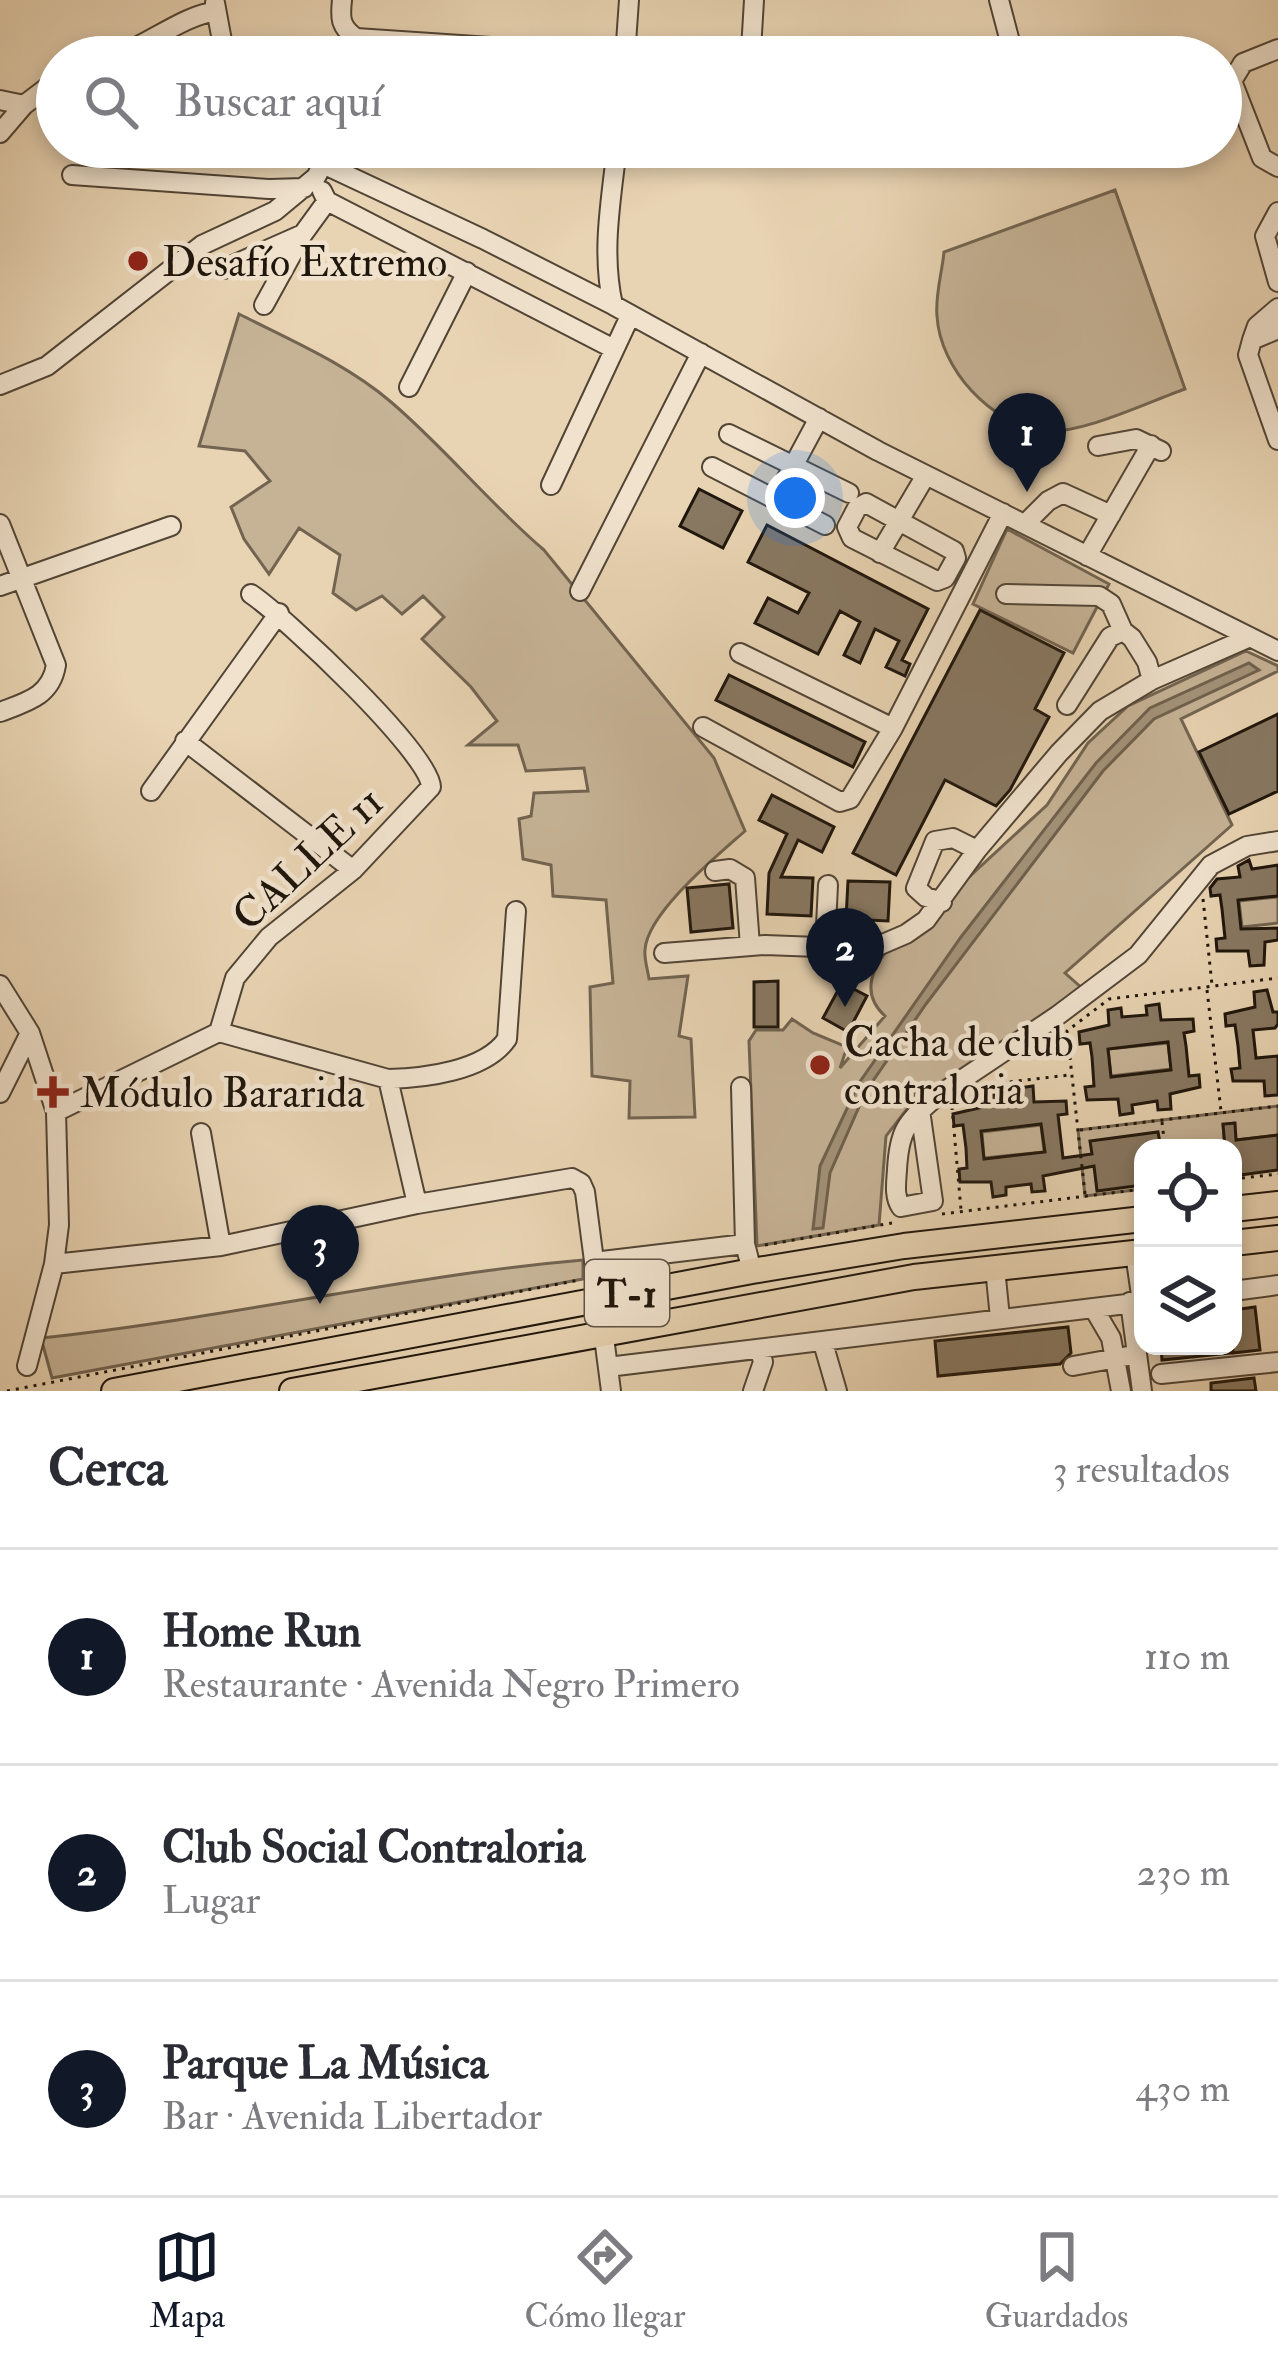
<!DOCTYPE html>
<html lang="es">
<meta charset="utf-8">
<style>
:root{--surface:#fff;--page:#f7f7f7;--text:#2b2b33;--muted:#7c7c81;--line:#e1e1e2;--accent:#111827}
body{margin:0;font-family:"IM FELL Double Pica",serif;background:var(--page);color:var(--text)}
.controls{position:absolute;right:36px;bottom:36px;display:grid;overflow:hidden;border-radius:24px;box-shadow:0 6px 18px #0003}
.controls button{width:108px;height:108px;display:grid;place-items:center;padding:0;border:0;border-bottom:3px solid var(--line);background:var(--surface);color:var(--text);font:60px sans-serif}
.you{position:absolute;left:795px;top:498px;width:42px;height:42px;margin:-30px;border:9px solid #fff;border-radius:50%;background:#1a73e8;box-shadow:0 0 0 18px #1a73e833}
.badge{display:grid;place-items:center;width:78px;height:78px;border-radius:50%;background:var(--accent);color:#fff;font-size:39px;font-weight:700}
.pin{position:absolute;translate:-50% -99px;filter:drop-shadow(0 3px 6px #0008)}
.pin::after{content:'';position:absolute;top:63px;width:42px;height:36px;background:inherit;clip-path:polygon(0 0,100% 0,50% 100%)}
.list{margin:0;padding:0;list-style:none}
h2{display:flex;justify-content:space-between;align-items:center;height:156px;margin:0;padding:0 48px;font-size:51px}
h2 small{font-size:39px;font-weight:400;color:var(--muted)}
.list li{display:grid;grid-template-columns:78px 1fr auto;gap:36px;align-items:center;box-sizing:border-box;height:216px;padding:0 48px;border-top:3px solid var(--line)}
.list b{display:block;font-size:45px;white-space:nowrap}
.list p{margin:0;font-size:39px;white-space:nowrap;color:var(--muted)}
.list em{font-size:39px;font-style:normal;color:var(--muted)}
.icon{flex:none;width:66px;height:66px;fill:none;stroke:currentColor;stroke-width:2;stroke-linecap:round;stroke-linejoin:round}
.map{position:relative;flex:none;width:1278px;height:1391px;overflow:hidden}
.search{position:absolute;background:var(--surface);box-shadow:0 6px 18px #0003;left:36px;right:36px;top:36px;height:132px;display:flex;align-items:center;gap:30px;box-sizing:border-box;padding:0 42px;border-radius:66px;color:var(--muted);font-size:45px}
.sheet{height:804px;background:var(--surface)}
nav{display:flex;justify-content:space-around;align-items:center;box-sizing:border-box;height:168px;border-top:3px solid var(--line);background:var(--surface);font-size:33px;color:var(--muted)}
nav a{display:grid;justify-items:center;gap:6px}
nav .on{color:var(--accent)}
.map>svg:first-child{display:block}
</style>
<div class="map">
<svg width="1278" height="1391" viewBox="0 0 1278 1391">
<rect width="100%" height="100%" fill="#e8d3b2"/>
<filter id="stains"><feTurbulence type="fractalNoise" baseFrequency=".00167" numOctaves="4"/><feColorMatrix values="0 0 0 0 .2 0 0 0 0 .09 0 0 0 0 .02 0 0 0 .5 -.17"/></filter>
<radialGradient id="worn" r=".72"><stop offset=".6" stop-color="#630" stop-opacity="0"/><stop offset="1" stop-color="#630" stop-opacity=".3"/></radialGradient>
<path fill="#c6b396" stroke="#726451" stroke-width="3" d="M 1115,190 L 1185,389 C 1148,402 1081,435 1043,431 C 991,424 940,369 937,316 C 935,296 942,273 944,252 Z
M 239,314 C 290,340 347,364 391,402 C 445,448 490,504 544,550 L 714,758 L 745,831 C 718,855 647,913 645,950 C 644,959 648,971 649,979 L 688,976 L 679,1036 L 691,1039 L 695,1117 L 629,1118 L 630,1081 L 592,1076 L 590,987 L 613,983 L 606,900 L 553,896 L 551,865 L 523,859 L 519,819 L 531,816 L 534,793 L 588,791 L 584,768 L 526,771 L 518,745 L 468,745 L 497,721 L 471,687 L 422,639 L 444,617 L 423,596 L 402,614 L 382,596 L 356,610 L 333,593 L 340,555 L 299,528 L 269,574 L 244,539 L 231,507 L 270,481 L 245,451 L 199,446 Z
M 1007,529 L 1109,584 L 1073,653 L 973,604 Z
M 1246,651 L 1278,666 L 1278,671 L 1181,719 L 1232,825 L 1065,973 L 1083,989 L 926,1096 L 915,1090 L 911,1104 L 886,1136 L 879,1225 L 757,1246 L 749,1041 L 756,1030 L 783,1030 L 792,1019 L 813,1033 L 847,1047 L 840,1068 L 885,1016 C 851,985 886,944 917,925 L 1047,805 L 1088,743 L 1128,706 Z
M 1278,897 L 1278,923 L 1242,927 L 1239,901 Z
M 1168,1043 L 1171,1069 L 1111,1076 L 1108,1049 Z
M 1278,1106 L 1278,1135 L 1236,1140 L 1234,1123 L 1223,1125 L 1225,1148 L 1143,1148 L 1143,1189 L 1085,1196 L 1078,1130 Z
M 1041,1125 L 1044,1152 L 984,1158 L 982,1132 Z
M 583,1260 L 583,1279 L 52,1378 L 41,1338 C 223,1319 401,1276 583,1260 Z"/>
<path fill="#a4937a" stroke="#6f614e" stroke-width="3" d="M 1249,663 L 1259,670 L 1154,719 L 1103,771 L 926,1004 L 866,1091 L 830,1173 L 823,1228 L 813,1229 L 820,1166 L 859,1083 L 961,937 L 1096,763 L 1150,708 Z"/>
<path fill="#887862" stroke="#1f160c" stroke-width="3" fill-rule="evenodd" d="M 699,489 L 742,511 L 723,548 L 680,526 Z
M 767,525 L 928,609 L 902,660 L 910,664 L 905,676 L 886,667 L 899,641 L 875,629 L 860,663 L 844,655 L 860,622 L 840,611 L 818,654 L 755,623 L 768,598 L 798,613 L 809,593 L 748,562 Z
M 980,610 L 1064,653 L 1035,709 L 1049,717 L 1010,790 L 996,806 L 945,780 L 896,875 L 853,853 Z
M 729,675 L 865,742 L 853,767 L 716,700 Z
M 1278,714 L 1278,791 L 1229,814 L 1199,752 Z
M 772,795 L 834,827 L 822,852 L 798,840 L 781,877 L 813,878 L 811,916 L 767,914 L 769,873 L 787,834 L 759,820 Z
M 1249,860 L 1252,869 L 1278,865 L 1278,896 L 1238,900 L 1241,929 L 1278,928 L 1278,940 L 1265,942 L 1264,965 L 1250,966 L 1248,951 L 1217,951 L 1216,939 L 1225,938 L 1222,909 L 1220,895 L 1211,896 L 1210,888 L 1217,879 L 1240,877 L 1238,866 Z
M 848,881 L 890,882 L 888,921 L 846,919 Z
M 729,884 L 733,928 L 691,932 L 687,888 Z
M 778,981 L 778,1027 L 754,1027 L 754,982 Z
M 842,983 L 867,996 L 848,1032 L 823,1018 Z
M 1267,990 L 1273,1012 L 1278,1012 L 1278,1024 L 1275,1028 L 1253,1030 L 1256,1058 L 1278,1056 L 1278,1095 L 1265,1096 L 1264,1081 L 1233,1081 L 1231,1069 L 1240,1068 L 1238,1046 L 1235,1025 L 1226,1026 L 1225,1014 L 1255,1007 L 1254,992 Z
M 1159,1004 L 1161,1020 L 1193,1019 L 1194,1031 L 1184,1033 L 1186,1046 L 1189,1076 L 1199,1075 L 1200,1087 L 1170,1094 L 1171,1109 L 1158,1110 L 1157,1101 L 1132,1105 L 1133,1113 L 1120,1115 L 1118,1099 L 1087,1100 L 1085,1087 L 1094,1086 L 1092,1057 L 1090,1043 L 1080,1044 L 1079,1032 L 1109,1025 L 1108,1010 L 1121,1008 L 1122,1017 L 1147,1015 L 1146,1006 ZM 1168,1042 L 1171,1070 L 1111,1077 L 1108,1049 Z
M 1033,1086 L 1034,1102 L 1066,1101 L 1067,1114 L 1058,1115 L 1063,1158 L 1092,1154 L 1090,1141 L 1158,1132 L 1161,1148 L 1143,1148 L 1143,1185 L 1097,1191 L 1094,1166 L 1043,1176 L 1045,1191 L 1032,1192 L 1031,1184 L 1006,1187 L 1006,1195 L 993,1197 L 991,1182 L 960,1182 L 959,1169 L 967,1168 L 966,1148 L 963,1125 L 954,1126 L 953,1114 L 983,1107 L 981,1092 L 994,1091 L 995,1099 L 1009,1098 L 1020,1096 L 1019,1088 ZM 1041,1124 L 1045,1152 L 984,1159 L 981,1131 Z
M 1235,1123 L 1236,1140 L 1278,1135 L 1278,1170 L 1233,1176 L 1233,1148 L 1225,1148 L 1223,1124 Z
M 1255,1307 L 1260,1350 L 1233,1353 L 1233,1310 Z
M 1068,1327 L 1071,1353 L 1060,1364 L 938,1376 L 935,1341 Z
M 1161,1346 L 1232,1346 L 1232,1353 L 1162,1360 Z
M 1254,1378 L 1256,1391 L 1211,1391 L 1211,1383 Z"/>
<g fill="none" stroke-linecap="round" stroke-linejoin="round">
<defs>
<path id="minor" d="M 342,0 C 340,18 340,27 356,38 L 625,56
M 754,0 L 751,50 L 755,57
M 999,0 L 1014,57
M 215,3 L 225,57
M 1278,49 L 1243,63 L 1232,81 L 1262,158 L 1278,167
M 114,57 C 144,47 188,13 215,12
M 625,57 L 629,0
M 0,100 L 24,105
M 0,133 L 24,105 L 57,80
M 298,147 L 323,164 L 483,239 L 613,305 L 878,451 L 1278,651
M 72,175 L 269,189 L 304,188
M 327,201 L 614,349
M 1278,212 L 1265,236 L 1278,282
M 224,269 L 303,234
M 264,305 L 303,234 L 327,201 L 322,191
M 613,305 C 601,252 611,201 617,147
M 1278,329 L 1252,340 L 1248,355 L 1278,440
M 1252,340 L 1257,326 L 1278,308
M 0,385 L 47,366 L 202,245 L 275,211 L 316,177 L 323,164
M 409,387 L 467,272
M 729,434 L 849,493
M 1098,446 L 1136,439 L 1161,451
M 712,467 L 825,525
M 551,485 L 630,316
M 775,500 L 819,418
M 866,503 L 954,551 L 956,558 L 945,578 L 937,581 L 852,538 L 847,527 L 857,508 Z
M 0,524 L 56,665 C 51,696 27,702 0,712
M 1025,524 L 1048,501 L 1063,493 L 1111,515
M 880,553 L 926,475
M 1087,556 L 1151,445
M 0,586 L 171,526
M 580,591 L 701,353
M 1006,594 L 1099,596 L 1111,604 L 1123,631
M 740,653 L 893,728
M 1067,705 L 1110,637 L 1123,631 L 1132,638 L 1147,662 L 1152,680
M 703,727 L 840,802 L 850,799 L 893,728 L 1003,513
M 185,741 L 353,870
M 151,791 L 279,613
M 715,871 L 730,869 L 745,878 L 750,946
M 942,902 L 926,897 L 916,888 L 935,841 L 953,838 L 977,850
M 825,946 L 828,885
M 664,953 L 765,945 L 871,949 L 906,934 L 926,920 L 977,850 L 1059,753 L 1100,711 L 1152,680 L 1250,637
M 0,985 L 30,1033 L 56,1112 L 59,1225 L 54,1264 L 27,1366
M 219,1032 L 235,978 L 269,937 L 353,870 L 431,787 C 430,753 285,617 251,594
M 388,1079 C 425,1078 485,1071 507,1039 L 516,911
M 741,1087 L 745,1244 L 752,1271
M 0,1093 L 30,1033
M 920,1110 L 933,1201 L 901,1207 C 894,1197 896,1184 897,1170 C 899,1131 906,1122 936,1097 L 1057,1016 L 1138,955 L 1211,865 L 1247,846 L 1278,841
M 56,1112 L 219,1032 L 388,1079 L 417,1204
M 201,1133 L 221,1246
M 1135,1253 L 1142,1302
M 594,1262 L 745,1244
M 54,1264 L 221,1246 L 417,1204 L 572,1178 L 581,1183 L 585,1192 L 611,1391
M 995,1268 L 1000,1318
M 1233,1291 L 1278,1285
M 1130,1302 L 1142,1391
M 1094,1309 L 1111,1338 L 1121,1391
M 823,1343 L 837,1391
M 1073,1366 L 1128,1356
M 608,1367 L 1143,1302
M 1161,1374 L 1278,1362
M 753,1391 L 763,1362 L 760,1350"/>
<path id="major" d="M 1233,1209 L 1278,1204
M 1233,1243 L 1278,1238
M 114,1391 L 752,1271 L 904,1246 L 1143,1219
M 292,1391 L 914,1277 L 1143,1252"/>
</defs>
<use href="#minor" stroke="#514536" stroke-width="22"/>
<use href="#major" stroke="#1f160c" stroke-width="28"/>
<path stroke="#1f160c" stroke-width="3" stroke-dasharray="3 6" stroke-linecap="butt" d="M 1203,899 L 1212,985
M 1207,990 L 1221,1111
M 983,1085 L 1069,1075
M 952,1107 L 961,1210
M 1162,1122 L 1165,1148
M 1080,1130 L 1278,1106
M 1233,1179 L 1278,1174
M 1085,1194 L 1067,1031 L 1109,999 L 1278,978
M 942,1214 L 1143,1189
M 765,1245 L 892,1223
M 7,1391 L 579,1280"/>
<use href="#minor" stroke="#f0e2cd" stroke-width="18"/>
<use href="#major" stroke="#e8d3b2" stroke-width="24"/>
</g>
<g fill="#8f2418" stroke="#f0e2cd" stroke-width="4.5">
<circle cx="138" cy="261" r="12"/>
<circle cx="820" cy="1065" r="12"/>
<path d="M47 1074h12v12h12v12h-12v12h-12v-12h-12v-12h12z"/>
</g>
<g text-anchor="middle" stroke-width="9" stroke-linejoin="round" paint-order="stroke">
<rect fill="#f0e2cd" stroke="#5e5346" stroke-width="3" x="585" y="1260" width="84" height="66" rx="9"/>
<g font-size="39" font-weight="bold" fill="#1f160c">
<text x="627" y="1307">T-1</text>
</g>
<g font-size="42" fill="#1f160c" stroke="#f0e2cd" text-anchor="start">
<text x="162" y="276">Desafío Extremo</text>
<text x="844" y="1056">Cacha de club<tspan x="844" dy="48">contraloria</tspan></text>
<text x="80" y="1107">Módulo Bararida</text>
</g>
<g font-size="42" fill="#1f160c" stroke="#f0e2cd">
<text transform="translate(307 858) rotate(-43)" y="15">CALLE 11</text>
</g>
</g>
<rect width="100%" height="100%" filter="url(#stains)"/>
<rect width="100%" height="100%" fill="url(#worn)"/>
</svg>
<div class="controls">
<button><svg class="icon" aria-label="locate" viewBox="0 0 24 24"><circle cx="12" cy="12" r="6"/><path d="M12 2v4M12 18v4M2 12h4M18 12h4"/></svg></button>
<button><svg class="icon" aria-label="layers" viewBox="0 0 24 24"><path d="M12 4l9 5-9 5-9-5zM3 14l9 5 9-5"/></svg></button>
</div>
<div class="you"></div>
<div class="pin badge" style="left:1027px;top:492px">1</div>
<div class="pin badge" style="left:845px;top:1007px">2</div>
<div class="pin badge" style="left:320px;top:1304px">3</div>
<div class="search"><svg class="icon" aria-label="search" viewBox="0 0 24 24"><circle cx="10" cy="10" r="6"/><path d="M15 15l6 6"/></svg>Buscar aquí</div>
</div>
<section class="sheet">
<h2>Cerca<small>3 resultados</small></h2>
<ul class="list">
<li><span class="badge">1</span><div><b>Home Run</b><p>Restaurante · Avenida Negro Primero</p></div><em>110 m</em></li>
<li><span class="badge">2</span><div><b>Club Social Contraloria</b><p>Lugar</p></div><em>230 m</em></li>
<li><span class="badge">3</span><div><b>Parque La Música</b><p>Bar · Avenida Libertador</p></div><em>430 m</em></li>
</ul>
</section>
<nav>
<a class="on"><svg class="icon" aria-label="map" viewBox="0 0 24 24"><path d="M3 6l6-2 6 2 6-2v14l-6 2-6-2-6 2zM9 4v14M15 6v14"/></svg>Mapa</a>
<a><svg class="icon" aria-label="directions" viewBox="0 0 24 24"><path d="M12 3l9 9-9 9-9-9zM9 14v-3h6M13 9l2 2-2 2"/></svg>Cómo llegar</a>
<a><svg class="icon" aria-label="saved" viewBox="0 0 24 24"><path d="M7 4h10v16l-5-4-5 4z"/></svg>Guardados</a>
</nav>
